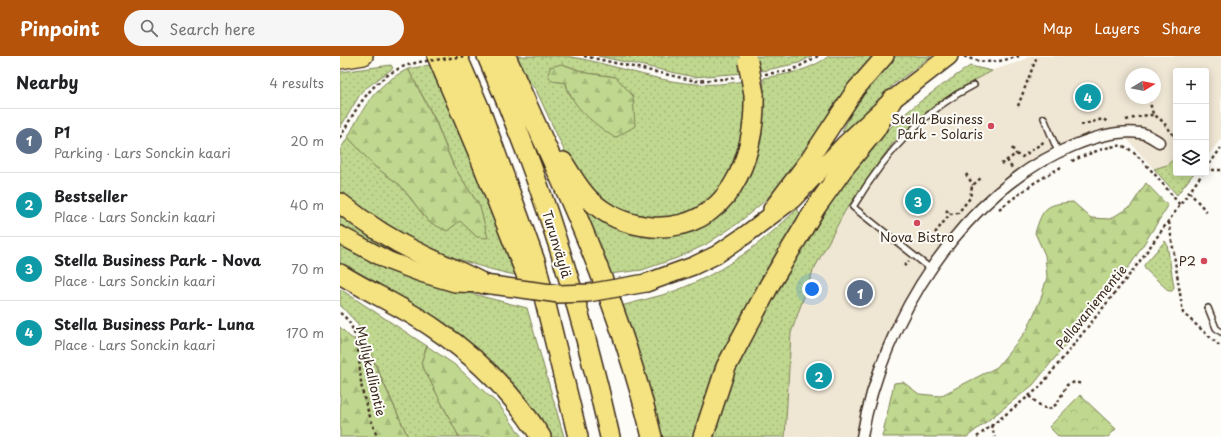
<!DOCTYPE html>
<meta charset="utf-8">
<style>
:root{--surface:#fff;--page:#f6f6f6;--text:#202124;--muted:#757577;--line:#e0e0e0;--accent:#b45309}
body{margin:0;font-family:"Playpen Sans",sans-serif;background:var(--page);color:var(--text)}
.controls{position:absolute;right:12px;top:12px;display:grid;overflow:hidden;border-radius:4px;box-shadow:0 2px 10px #0003}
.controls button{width:36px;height:36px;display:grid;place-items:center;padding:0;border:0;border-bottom:1px solid var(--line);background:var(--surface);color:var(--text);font:20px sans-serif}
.compass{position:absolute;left:785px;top:12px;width:36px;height:36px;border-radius:50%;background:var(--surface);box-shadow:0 2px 10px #0003;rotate:80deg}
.you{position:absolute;left:472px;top:233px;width:14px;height:14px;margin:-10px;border:3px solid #fff;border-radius:50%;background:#1a73e8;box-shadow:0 0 0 6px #1a73e833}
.badge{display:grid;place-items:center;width:26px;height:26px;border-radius:50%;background:var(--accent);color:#fff;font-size:13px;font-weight:700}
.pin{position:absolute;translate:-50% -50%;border:2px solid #fff;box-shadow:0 1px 4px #0006}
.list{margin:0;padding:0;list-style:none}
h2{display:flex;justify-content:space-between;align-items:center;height:52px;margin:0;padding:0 16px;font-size:17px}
h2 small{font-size:13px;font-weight:400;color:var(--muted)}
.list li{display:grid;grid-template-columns:26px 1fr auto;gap:12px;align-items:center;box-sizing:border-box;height:64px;padding:0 16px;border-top:1px solid var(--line)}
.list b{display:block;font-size:15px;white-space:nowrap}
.list p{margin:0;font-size:13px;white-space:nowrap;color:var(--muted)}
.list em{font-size:13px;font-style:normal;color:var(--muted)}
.icon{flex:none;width:22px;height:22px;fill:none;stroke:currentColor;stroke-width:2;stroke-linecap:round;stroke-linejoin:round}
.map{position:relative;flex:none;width:881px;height:381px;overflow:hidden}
header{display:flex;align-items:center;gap:24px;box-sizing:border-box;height:56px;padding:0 20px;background:var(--accent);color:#fff}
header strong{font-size:19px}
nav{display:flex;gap:22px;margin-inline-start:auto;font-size:14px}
.search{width:280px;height:36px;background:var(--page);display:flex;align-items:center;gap:10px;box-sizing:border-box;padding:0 14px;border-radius:22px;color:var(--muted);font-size:15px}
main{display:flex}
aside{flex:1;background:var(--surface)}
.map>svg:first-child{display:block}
</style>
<header>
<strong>Pinpoint</strong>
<div class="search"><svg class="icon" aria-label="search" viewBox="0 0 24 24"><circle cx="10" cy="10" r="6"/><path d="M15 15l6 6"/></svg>Search here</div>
<nav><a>Map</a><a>Layers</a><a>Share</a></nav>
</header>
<main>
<aside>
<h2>Nearby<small>4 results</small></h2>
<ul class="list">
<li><span class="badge" style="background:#5c6f8a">1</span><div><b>P1</b><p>Parking · Lars Sonckin kaari</p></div><em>20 m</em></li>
<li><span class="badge" style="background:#0f9aa8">2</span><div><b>Bestseller</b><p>Place · Lars Sonckin kaari</p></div><em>40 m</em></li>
<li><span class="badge" style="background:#0f9aa8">3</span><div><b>Stella Business Park - Nova</b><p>Place · Lars Sonckin kaari</p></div><em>70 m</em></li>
<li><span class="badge" style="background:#0f9aa8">4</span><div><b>Stella Business Park- Luna</b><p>Place · Lars Sonckin kaari</p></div><em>170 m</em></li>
</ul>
</aside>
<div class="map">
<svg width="881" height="381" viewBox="0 0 881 381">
<defs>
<pattern id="grass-dots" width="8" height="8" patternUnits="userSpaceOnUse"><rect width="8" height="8" fill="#bfd78e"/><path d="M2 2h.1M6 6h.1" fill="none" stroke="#a5b97a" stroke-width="1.8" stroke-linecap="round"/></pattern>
<pattern id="forest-firs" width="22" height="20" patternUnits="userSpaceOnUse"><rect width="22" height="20" fill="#bfd78e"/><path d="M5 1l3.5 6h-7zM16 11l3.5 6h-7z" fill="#a5b97a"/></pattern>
<pattern id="park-crowns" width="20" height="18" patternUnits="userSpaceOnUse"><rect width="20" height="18" fill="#bfd78e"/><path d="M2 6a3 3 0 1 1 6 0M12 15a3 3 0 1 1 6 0" fill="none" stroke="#a5b97a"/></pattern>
</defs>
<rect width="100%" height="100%" fill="#fdfcf7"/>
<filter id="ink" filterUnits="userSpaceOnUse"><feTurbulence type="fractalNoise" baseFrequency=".025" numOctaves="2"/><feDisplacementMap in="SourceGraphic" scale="8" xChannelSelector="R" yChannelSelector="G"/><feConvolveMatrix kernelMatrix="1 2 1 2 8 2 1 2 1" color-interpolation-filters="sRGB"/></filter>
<g filter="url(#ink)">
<path fill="#efe6d4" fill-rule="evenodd" d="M 690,0 L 881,0 L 881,83 L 866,102 L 866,15 L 836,15 L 836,117 L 854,117 L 837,139 L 788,84 L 761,75 L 731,84 L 704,96 L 638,147 L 607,182 L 577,222 L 542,290 L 526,339 L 518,381 L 445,381 L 451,277 L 473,215 L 505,155 L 552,88 L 585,57 L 616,35 L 653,14 L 679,6 ZM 791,18 L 815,18 L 815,42 L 791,42 Z"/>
<path fill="url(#grass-dots)" stroke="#7d8056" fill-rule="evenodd" d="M 174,0 C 191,0 210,0 226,0 C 289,10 336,38 403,25 L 408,30 L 408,72 L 383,134 L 355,157 L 307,166 L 272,153 L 242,125 L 224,94 L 196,34 L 188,25 ZM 222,8 L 247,17 L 276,21 L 228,37 Z
M 258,0 L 399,0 L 404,17 L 354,21 Z
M 415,0 L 472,0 L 459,7 L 422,15 Z
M 489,0 L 534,0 L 445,125 L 421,148 L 397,168 L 365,189 L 337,202 L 302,214 L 269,218 L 241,145 L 322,179 L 404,127 L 417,98 L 422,79 L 424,22 C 448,18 469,15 489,0 Z
M 556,0 L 591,0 L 554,28 L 512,70 L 502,76 C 514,49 534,21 556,0 Z
M 95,8 L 137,114 L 175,219 C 103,204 59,178 0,136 L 0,94 L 8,81 L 34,110 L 60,129 L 89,166 L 120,165 L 137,181 L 140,151 L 113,109 L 95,63 L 68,13 Z
M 51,9 L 53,12 L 22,35 L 0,72 L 0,16 Z
M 630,10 L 652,15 L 615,35 L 585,57 L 552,88 L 505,155 L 473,215 L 451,277 L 445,381 L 373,381 C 393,295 452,210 498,136 C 518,108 540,79 566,57 C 586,40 608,25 630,10 Z
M 836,101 L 836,117 L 854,117 L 837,139 L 814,113 L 827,109 Z
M 457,153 L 462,161 L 356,381 L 321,381 L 281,250 C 296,246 311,242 326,238 C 375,222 420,190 457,153 Z
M 0,160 L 62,202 L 0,171 Z
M 825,185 L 827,188 L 834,231 L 832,235 L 829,235 L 805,213 L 804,209 Z
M 0,187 L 86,226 L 187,252 L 224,381 L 209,381 L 198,364 L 0,207 Z
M 0,233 L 87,290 L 81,307 L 119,381 L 68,381 L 17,267 L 0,249 Z"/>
<path fill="url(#forest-firs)" stroke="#7d8056" d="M 222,8 L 247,17 L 276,21 L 293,40 L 295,70 L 275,82 C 255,68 232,52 226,27 L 212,25 L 208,19 L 210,11 Z
M 68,13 L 95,64 L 113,109 L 140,151 L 148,182 L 137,181 L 120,165 L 107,175 L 89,166 L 60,129 L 34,110 L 8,81 C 25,49 34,30 68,13 Z
M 806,127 L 828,150 L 791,208 L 693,329 L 627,381 L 542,381 L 554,327 L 563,326 L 579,338 L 600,340 L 657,311 L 687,274 L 701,242 L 707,221 L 705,199 L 695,177 C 703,151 706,148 733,146 L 751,162 L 770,163 L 791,150 Z
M 0,271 L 10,281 L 27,291 L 68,381 L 0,381 Z
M 87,290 L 115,309 L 159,349 L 182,381 L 119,381 L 81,307 Z"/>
<path fill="url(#park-crowns)" stroke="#7d8056" d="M 740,339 L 776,373 L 768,381 L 719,381 L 709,371 Z"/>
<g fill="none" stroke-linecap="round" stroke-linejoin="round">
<defs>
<path id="service" d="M 704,62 L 718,96
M 591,213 L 513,151 C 543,101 581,55 634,29
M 868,252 L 876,272 L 881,276"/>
<path id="minor" d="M 522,381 C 541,266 624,133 735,89 C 755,81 779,74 800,77 C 806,77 814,83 819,86"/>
<path id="trunk" d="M 0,4 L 24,0
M 432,153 L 471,101 L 516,33 L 545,0
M 0,179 L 49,205 L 81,217 L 115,227 L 144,228
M 306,227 L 353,210 L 376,199 L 404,180 L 453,143 L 504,89 L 552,44 L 609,0"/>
<path id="motorway" d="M 97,0 L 137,94 L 191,231
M 117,0 L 139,51 L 196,208 L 238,381
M 147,0 C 201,122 241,251 270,381
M 166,0 C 190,58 218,114 242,172 C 270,239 295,310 312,381
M 223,106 C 231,119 239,133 249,143 C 266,160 289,169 312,171 C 388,175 416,103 414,38
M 0,147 C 25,167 54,186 83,199 C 103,209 124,217 144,228
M 0,218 C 31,237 65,252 95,273 C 138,302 173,338 201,381
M 363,381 L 386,311 L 430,228 L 476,151 L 503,113 L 535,74 L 552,44"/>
</defs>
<use href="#service" stroke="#3b2a1e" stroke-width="8"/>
<use href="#minor" stroke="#3b2a1e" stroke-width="13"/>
<use href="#trunk" stroke="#3b2a1e" stroke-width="20"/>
<use href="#motorway" stroke="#3b2a1e" stroke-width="22"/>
<path stroke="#3b2a1e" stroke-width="2.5" stroke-dasharray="3 3" stroke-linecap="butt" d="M 244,0 L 356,25 L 395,22
M 624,0 C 643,9 660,6 679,0
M 425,18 L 451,15 L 478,0
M 809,43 L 813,58
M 678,50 L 697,0
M 786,64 C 819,56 814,55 836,82
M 741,69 L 763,63 L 769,67
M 0,82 C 14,56 28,29 56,14 C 63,10 71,8 79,6
M 672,92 L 676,98
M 667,104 L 672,112
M 732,105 C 743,100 771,88 782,90 C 795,91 830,137 840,149
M 661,108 L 676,98 L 682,101 L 705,85
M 866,113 L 881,92
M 866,114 L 881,114
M 626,118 L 633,129
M 849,136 L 868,157
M 659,153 L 694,127 L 723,110
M 606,154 L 610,158
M 829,166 L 843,257 L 881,291
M 595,177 L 610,158 L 618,157 L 630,142 L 632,130 L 642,121
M 564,210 L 569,205
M 0,257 C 22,272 18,310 22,333 C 25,349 32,365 37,381
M 689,340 L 702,351 L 709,353 L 717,348 L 727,329 L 735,326 L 742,328
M 651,369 L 655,381
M 637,381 L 699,332 L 794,213 L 863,117"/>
<use href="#service" stroke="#fdfcf7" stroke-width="5"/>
<use href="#minor" stroke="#fdfcf7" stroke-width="10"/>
<use href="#trunk" stroke="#f5e382" stroke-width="17"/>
<use href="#motorway" stroke="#f5e382" stroke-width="19"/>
<defs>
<path id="trunk-bridge" d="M 144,228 L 219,238 L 248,237 L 306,227"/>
<path id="motorway-bridge" d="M 408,6 L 414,38"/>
</defs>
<use href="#trunk-bridge" stroke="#3b2a1e" stroke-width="20" stroke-linecap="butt"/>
<use href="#motorway-bridge" stroke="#3b2a1e" stroke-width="22" stroke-linecap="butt"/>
<path stroke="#3b2a1e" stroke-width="2.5" stroke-dasharray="3 3" stroke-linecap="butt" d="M 79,6 L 126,0"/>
<use href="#trunk-bridge" stroke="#f5e382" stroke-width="17"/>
<use href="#motorway-bridge" stroke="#f5e382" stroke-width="19"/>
</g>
</g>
<g fill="#d1495b" stroke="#fdfcf7" stroke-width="1.5">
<circle cx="651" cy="70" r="4"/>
<circle cx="577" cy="167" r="4"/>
<circle cx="864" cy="205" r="4"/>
</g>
<g text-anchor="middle" stroke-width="4" stroke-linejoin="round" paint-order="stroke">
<g font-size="13" fill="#3b2a1e" stroke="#fdfcf7" text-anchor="end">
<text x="643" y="68">Stella Business<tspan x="643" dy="15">Park - Solaris</tspan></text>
<text x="577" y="186" text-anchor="middle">Nova Bistro</text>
<text x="856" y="210">P2</text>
</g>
<g font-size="13" fill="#3b2a1e" stroke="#fdfcf7">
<text transform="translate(217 188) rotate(73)" y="5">Turunväylä</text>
<text transform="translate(751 251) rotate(-51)" y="5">Pellavaniementie</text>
<text transform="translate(31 315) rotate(77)" y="5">Myllykalliontie</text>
</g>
</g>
</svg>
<div class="controls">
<button>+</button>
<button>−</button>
<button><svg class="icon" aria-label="layers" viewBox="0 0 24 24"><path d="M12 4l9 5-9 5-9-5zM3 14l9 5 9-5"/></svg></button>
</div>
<svg class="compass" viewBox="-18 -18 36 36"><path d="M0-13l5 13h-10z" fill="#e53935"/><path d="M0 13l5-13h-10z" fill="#757577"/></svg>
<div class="you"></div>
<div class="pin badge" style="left:520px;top:237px;background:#5c6f8a">1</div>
<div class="pin badge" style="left:479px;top:320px;background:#0f9aa8">2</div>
<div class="pin badge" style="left:578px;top:145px;background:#0f9aa8">3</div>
<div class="pin badge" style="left:748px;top:41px;background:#0f9aa8">4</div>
</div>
</main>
